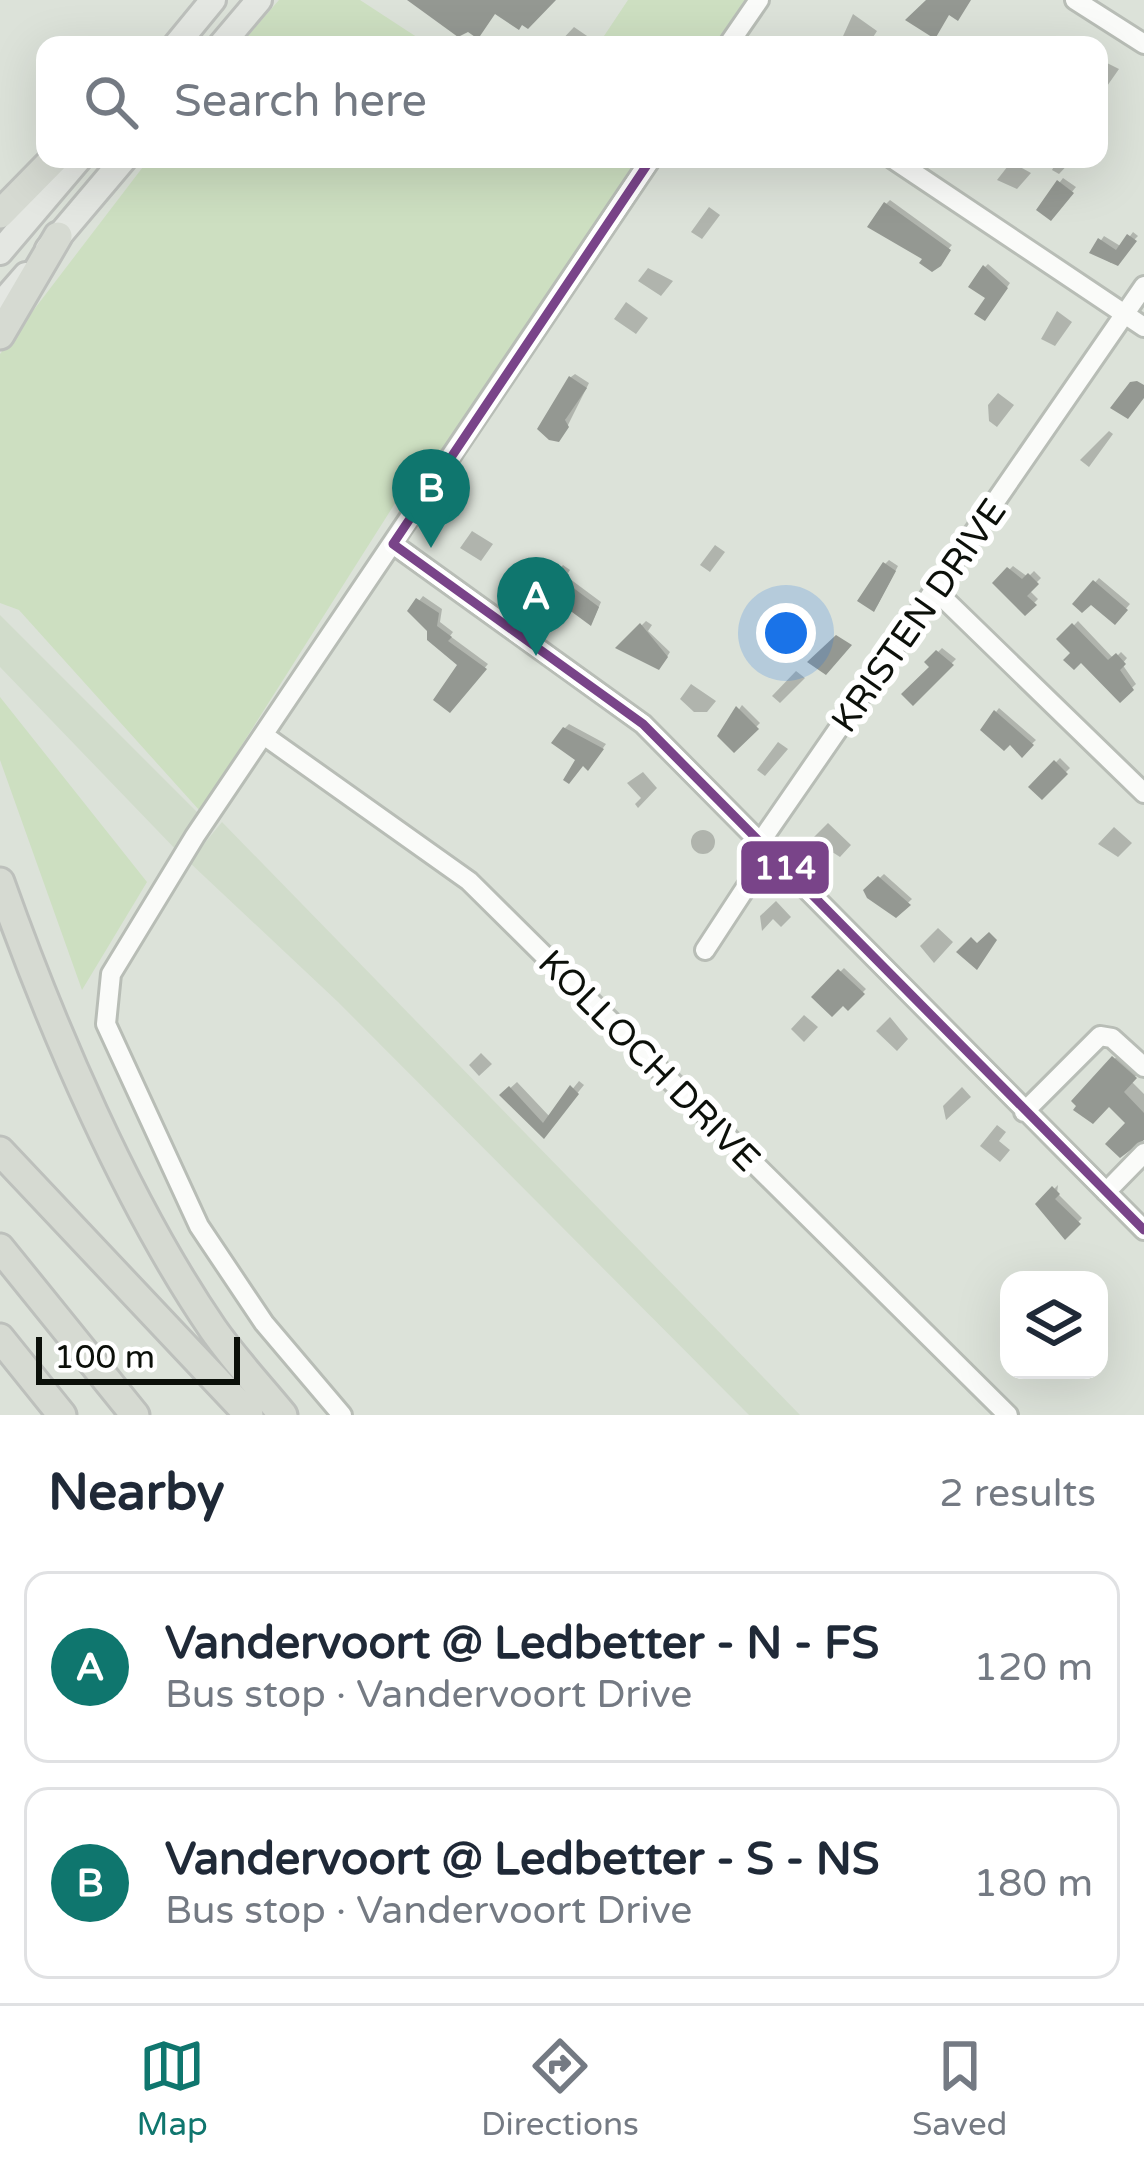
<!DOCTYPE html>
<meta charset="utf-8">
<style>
:root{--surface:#fff;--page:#f6f6f7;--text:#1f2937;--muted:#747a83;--line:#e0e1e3;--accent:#0f766e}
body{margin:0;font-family:"Varela Round",sans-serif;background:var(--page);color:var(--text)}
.controls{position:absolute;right:36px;bottom:36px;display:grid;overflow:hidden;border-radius:24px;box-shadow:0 12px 48px #0002}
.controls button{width:108px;height:108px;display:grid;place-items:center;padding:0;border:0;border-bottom:3px solid var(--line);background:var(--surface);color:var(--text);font:60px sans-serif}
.scale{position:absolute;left:36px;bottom:30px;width:204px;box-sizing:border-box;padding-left:12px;border:6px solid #0c100a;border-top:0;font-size:33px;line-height:42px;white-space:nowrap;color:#0c100a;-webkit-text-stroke:9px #fff;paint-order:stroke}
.you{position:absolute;left:786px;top:633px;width:42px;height:42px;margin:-30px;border:9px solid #fff;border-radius:50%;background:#1a73e8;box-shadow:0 0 0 18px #1a73e833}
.badge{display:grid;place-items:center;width:78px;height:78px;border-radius:50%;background:var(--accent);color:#fff;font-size:39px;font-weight:700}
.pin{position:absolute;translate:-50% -99px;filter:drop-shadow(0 3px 6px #0008)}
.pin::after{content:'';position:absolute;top:63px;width:42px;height:36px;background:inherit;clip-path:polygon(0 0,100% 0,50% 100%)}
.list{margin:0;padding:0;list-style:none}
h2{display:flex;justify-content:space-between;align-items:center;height:156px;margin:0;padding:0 48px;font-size:51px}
h2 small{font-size:39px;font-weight:400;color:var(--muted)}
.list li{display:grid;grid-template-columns:78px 1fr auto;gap:36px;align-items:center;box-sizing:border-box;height:192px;margin:0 24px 24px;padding:0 24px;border:3px solid var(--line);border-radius:24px}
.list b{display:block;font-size:45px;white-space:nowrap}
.list p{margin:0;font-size:39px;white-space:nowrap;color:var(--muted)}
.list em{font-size:39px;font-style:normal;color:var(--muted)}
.icon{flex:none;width:66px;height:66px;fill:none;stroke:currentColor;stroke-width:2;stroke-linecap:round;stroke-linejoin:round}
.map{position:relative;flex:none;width:1144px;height:1415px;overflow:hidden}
.search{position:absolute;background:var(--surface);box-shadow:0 12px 48px #0002;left:36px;right:36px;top:36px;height:132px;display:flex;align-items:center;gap:30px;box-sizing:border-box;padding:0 42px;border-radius:24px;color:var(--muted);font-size:45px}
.sheet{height:588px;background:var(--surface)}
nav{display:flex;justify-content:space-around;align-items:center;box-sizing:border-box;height:168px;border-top:3px solid var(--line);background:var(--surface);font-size:33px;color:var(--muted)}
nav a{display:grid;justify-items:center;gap:6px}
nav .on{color:var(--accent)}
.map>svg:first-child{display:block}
</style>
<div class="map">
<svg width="1144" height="1415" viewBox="0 0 1144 1415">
<rect width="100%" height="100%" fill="#dce2d9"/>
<path fill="#d1dccb" d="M 0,615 L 203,818 L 181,855 L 0,667 Z
M 222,822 L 800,1415 L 749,1415 L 338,1002 L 189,862 Z"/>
<path fill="#cddfc1" d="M 279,0 L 360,0 L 429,45 L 240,45 Z
M 628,0 L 745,0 L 714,45 L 598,45 Z
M 149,159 L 637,159 L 419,489 L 406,486 L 200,811 L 19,610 L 0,603 L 0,354 Z
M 0,697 L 147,882 L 82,990 L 0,760 Z"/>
<path fill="#0003" d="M 853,14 L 877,31 L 868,45 L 839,45 Z
M 574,27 L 590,38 L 586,45 L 557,45 Z
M 1099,59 L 1119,69 L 1105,89 L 1099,85 Z
M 1058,159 L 1073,159 L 1059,174 L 1052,170 Z
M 1011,162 L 1031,173 L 1017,189 L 997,180 Z
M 1063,178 L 1076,187 L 1051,217 L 1060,182 Z
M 890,200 L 952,245 L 931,268 L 886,204 Z
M 709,207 L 720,215 L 702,239 L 691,232 Z
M 1133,232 L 1138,236 L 1111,263 L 1093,252 L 1104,236 L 1122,247 Z
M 988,264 L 1010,283 L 989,313 L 985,267 Z
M 648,268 L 673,281 L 661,296 L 638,281 Z
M 626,302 L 648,318 L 636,334 L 614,319 Z
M 1057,311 L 1072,322 L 1055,346 L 1041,339 Z
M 575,374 L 589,383 L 563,435 L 571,377 Z
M 998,393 L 1014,405 L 997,427 L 989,421 L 988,405 Z
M 1109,431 L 1113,434 L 1089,467 L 1080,460 Z
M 472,531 L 493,544 L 481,561 L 460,548 Z
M 715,545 L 725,552 L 710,572 L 700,565 Z
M 889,560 L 898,566 L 877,606 L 885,564 Z
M 543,562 L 557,572 L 563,565 L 570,570 L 566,576 L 601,602 L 594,618 L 553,594 L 539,566 Z
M 1013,566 L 1028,577 L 1034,571 L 1041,578 L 1029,590 L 1038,599 L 1025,612 L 996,583 Z
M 1099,578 L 1130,604 L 1115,621 L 1091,601 L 1076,603 Z
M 423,596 L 442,609 L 440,622 L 453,632 L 450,636 L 488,664 L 450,709 L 461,664 L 411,611 Z
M 646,621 L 652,625 L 648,631 L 670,652 L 663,663 L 620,647 Z
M 1078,621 L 1114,659 L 1121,652 L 1127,658 L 1122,664 L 1136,684 L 1120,699 L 1061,639 Z
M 942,648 L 956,659 L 913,702 L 933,667 L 928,662 Z
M 796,671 L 805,678 L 780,703 L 772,696 Z
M 691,684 L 716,701 L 707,712 L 694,712 L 680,699 Z
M 742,705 L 760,723 L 734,749 L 721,736 Z
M 999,708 L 1036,740 L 1022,753 L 996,712 Z
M 569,724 L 606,744 L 592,763 L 579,760 L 565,728 Z
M 778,742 L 788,749 L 765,776 L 757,770 Z
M 1060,758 L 1070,768 L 1042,796 L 1032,787 Z
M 643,772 L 657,788 L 638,808 L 635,804 L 641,798 L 627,783 Z
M 828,823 L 851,845 L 840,857 L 812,839 Z
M 1114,827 L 1132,843 L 1118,857 L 1098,844 Z
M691 842a12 12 0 1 1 24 0a12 12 0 1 1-24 0Z
M 884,874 L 912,899 L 896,914 L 867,890 Z
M 776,901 L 791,917 L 781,927 L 773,919 L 762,931 L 760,916 Z
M 938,928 L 953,942 L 934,963 L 920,946 Z
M 844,968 L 866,989 L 848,1007 L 815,997 Z
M 804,1015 L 818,1027 L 804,1042 L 791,1029 Z
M 890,1017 L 908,1039 L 897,1051 L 876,1031 Z
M 1124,1049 L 1144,1067 L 1131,1081 L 1144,1094 L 1144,1138 L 1109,1104 L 1075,1101 Z
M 481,1053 L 492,1064 L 479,1076 L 469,1065 Z
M 579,1081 L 584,1085 L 544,1134 L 503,1095 L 517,1082 L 550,1117 Z
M 962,1087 L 971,1097 L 946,1120 L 943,1106 Z
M 997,1125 L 1006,1132 L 999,1141 L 1010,1150 L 1000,1162 L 980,1146 Z
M 1058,1185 L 1057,1193 L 1082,1218 L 1065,1236 L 1039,1204 Z"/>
<path fill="#949892" d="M 407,0 L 556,0 L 528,29 L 522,25 L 519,30 L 495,14 L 478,39 L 468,32 L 458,37 Z
M 926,0 L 971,0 L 958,21 L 949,15 L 935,39 L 905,20 Z
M 1057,180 L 1074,193 L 1051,221 L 1036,210 Z
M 884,202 L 951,250 L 941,266 L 932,272 L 919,263 L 922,259 L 867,227 Z
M 1127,234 L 1137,241 L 1118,266 L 1089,253 L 1098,238 L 1116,250 Z
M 983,265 L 1008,288 L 985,321 L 974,314 L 985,298 L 968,287 Z
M 569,376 L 587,388 L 565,420 L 569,427 L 559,442 L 549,440 L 537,429 Z
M 1137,381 L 1144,385 L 1144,398 L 1128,419 L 1110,408 L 1130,382 Z
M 883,562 L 896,571 L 874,612 L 857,601 Z
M 536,564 L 552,575 L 557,567 L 569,575 L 564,581 L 599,607 L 591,626 L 553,598 L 550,603 L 521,587 Z
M 1007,567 L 1022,579 L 1028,573 L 1039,584 L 1027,596 L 1037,605 L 1025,616 L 992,583 Z
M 1093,580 L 1128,610 L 1115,625 L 1091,605 L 1082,613 L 1072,604 Z
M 416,598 L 439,613 L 437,626 L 452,637 L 448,641 L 487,669 L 450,713 L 433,700 L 457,665 L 427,640 L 427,631 L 407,611 Z
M 640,623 L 668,657 L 659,670 L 615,648 Z
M 1072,623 L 1108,660 L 1116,653 L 1126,664 L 1120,670 L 1134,690 L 1120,703 L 1081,663 L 1074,670 L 1063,660 L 1070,653 L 1056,639 Z
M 836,635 L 852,645 L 826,675 L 807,662 Z
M 936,650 L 954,665 L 913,706 L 901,694 L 929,667 L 924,662 Z
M 736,706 L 759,729 L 734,753 L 717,736 Z
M 994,710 L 1034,745 L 1022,758 L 1010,745 L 1004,751 L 980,730 Z
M 563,727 L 604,749 L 588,771 L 583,766 L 569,784 L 563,780 L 575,760 L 551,743 Z
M 1054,760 L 1068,774 L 1042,800 L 1028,787 Z
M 878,876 L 911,905 L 896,918 L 867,898 L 863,890 Z
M 989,932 L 997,940 L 977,970 L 956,952 L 971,937 L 977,943 Z
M 838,969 L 865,994 L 848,1011 L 843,1006 L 832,1017 L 811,997 Z
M 1112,1056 L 1137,1078 L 1124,1092 L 1144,1113 L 1144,1140 L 1120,1158 L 1105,1144 L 1125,1123 L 1109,1107 L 1093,1124 L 1073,1110 L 1076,1106 L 1071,1101 Z
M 570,1085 L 579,1094 L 544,1139 L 499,1095 L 509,1086 L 543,1123 Z
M 1052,1186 L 1060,1194 L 1055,1199 L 1081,1224 L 1065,1240 L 1035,1204 Z"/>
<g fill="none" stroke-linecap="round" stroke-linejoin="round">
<defs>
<path id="minor" d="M 1075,0 L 1144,44
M 728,45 L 759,0
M 893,159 L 1144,327
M 393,544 L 643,724 L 1144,1230
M 935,590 L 1144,793
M 265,736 L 469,881 L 1008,1415
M 705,950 L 754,875 L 761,841 L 1144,286
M 1024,1112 L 1100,1036 L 1112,1038 L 1144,1067
M 1106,1192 L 1144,1153
M 342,1415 L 264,1323 L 199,1226 L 106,1024 L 111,974 L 195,836 L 651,159"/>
<path id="major" d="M 176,45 L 213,0
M 221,45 L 259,0
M 48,249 L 124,159
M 0,252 L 79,159
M 0,305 L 26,275"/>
<path id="highway" d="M 0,214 L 54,159
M 0,335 L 58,236
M 0,882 C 52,1028 126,1202 213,1329 C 234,1359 260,1387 283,1415
M 0,1151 L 249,1415
M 0,1248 L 135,1415
M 0,1338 L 62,1415"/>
</defs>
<use href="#minor" stroke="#b8bdb6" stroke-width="24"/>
<use href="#major" stroke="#bdc0bc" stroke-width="30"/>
<use href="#highway" stroke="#bdc0bc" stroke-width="33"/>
<use href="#minor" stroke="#fafbf9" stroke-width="18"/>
<use href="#major" stroke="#e4e7e2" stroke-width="24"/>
<use href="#highway" stroke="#d6dad2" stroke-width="27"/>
<defs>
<path id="bus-1" d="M 393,544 L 643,724 L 1144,1230
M 393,544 L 651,159"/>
</defs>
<use href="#bus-1" stroke="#fff" stroke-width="18"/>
<use href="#bus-1" stroke="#794489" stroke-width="9"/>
</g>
<g text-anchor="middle" stroke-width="12" stroke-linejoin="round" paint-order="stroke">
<g font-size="36" fill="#0c100a" stroke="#fff">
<text transform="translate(918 615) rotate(-55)" y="13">KRISTEN DRIVE</text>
<text transform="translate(650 1060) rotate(45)" y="13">KOLLOCH DRIVE</text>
</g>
</g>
<rect stroke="#fff" stroke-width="4.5" x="739" y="839" width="92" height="57" rx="12" fill="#794489"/>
<g font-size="33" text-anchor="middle" font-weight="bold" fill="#fff">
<text x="785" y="879">114</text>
</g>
</svg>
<div class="controls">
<button><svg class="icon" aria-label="layers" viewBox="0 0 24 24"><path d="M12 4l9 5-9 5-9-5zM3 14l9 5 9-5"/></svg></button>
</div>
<div class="scale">100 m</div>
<div class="you"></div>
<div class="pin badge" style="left:536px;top:656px">A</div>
<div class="pin badge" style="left:431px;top:548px">B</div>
<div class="search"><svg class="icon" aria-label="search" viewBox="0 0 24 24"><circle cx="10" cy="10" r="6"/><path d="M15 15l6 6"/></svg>Search here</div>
</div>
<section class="sheet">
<h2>Nearby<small>2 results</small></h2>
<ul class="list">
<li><span class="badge">A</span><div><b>Vandervoort @ Ledbetter - N - FS</b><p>Bus stop · Vandervoort Drive</p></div><em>120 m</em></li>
<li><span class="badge">B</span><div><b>Vandervoort @ Ledbetter - S - NS</b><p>Bus stop · Vandervoort Drive</p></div><em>180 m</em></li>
</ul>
</section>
<nav>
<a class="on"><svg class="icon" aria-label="map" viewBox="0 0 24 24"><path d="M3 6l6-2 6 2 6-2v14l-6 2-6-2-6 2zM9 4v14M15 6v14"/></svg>Map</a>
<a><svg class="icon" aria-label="directions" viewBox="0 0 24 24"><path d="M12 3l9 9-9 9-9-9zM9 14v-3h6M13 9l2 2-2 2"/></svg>Directions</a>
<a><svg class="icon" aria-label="saved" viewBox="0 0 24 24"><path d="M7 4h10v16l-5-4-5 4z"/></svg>Saved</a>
</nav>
